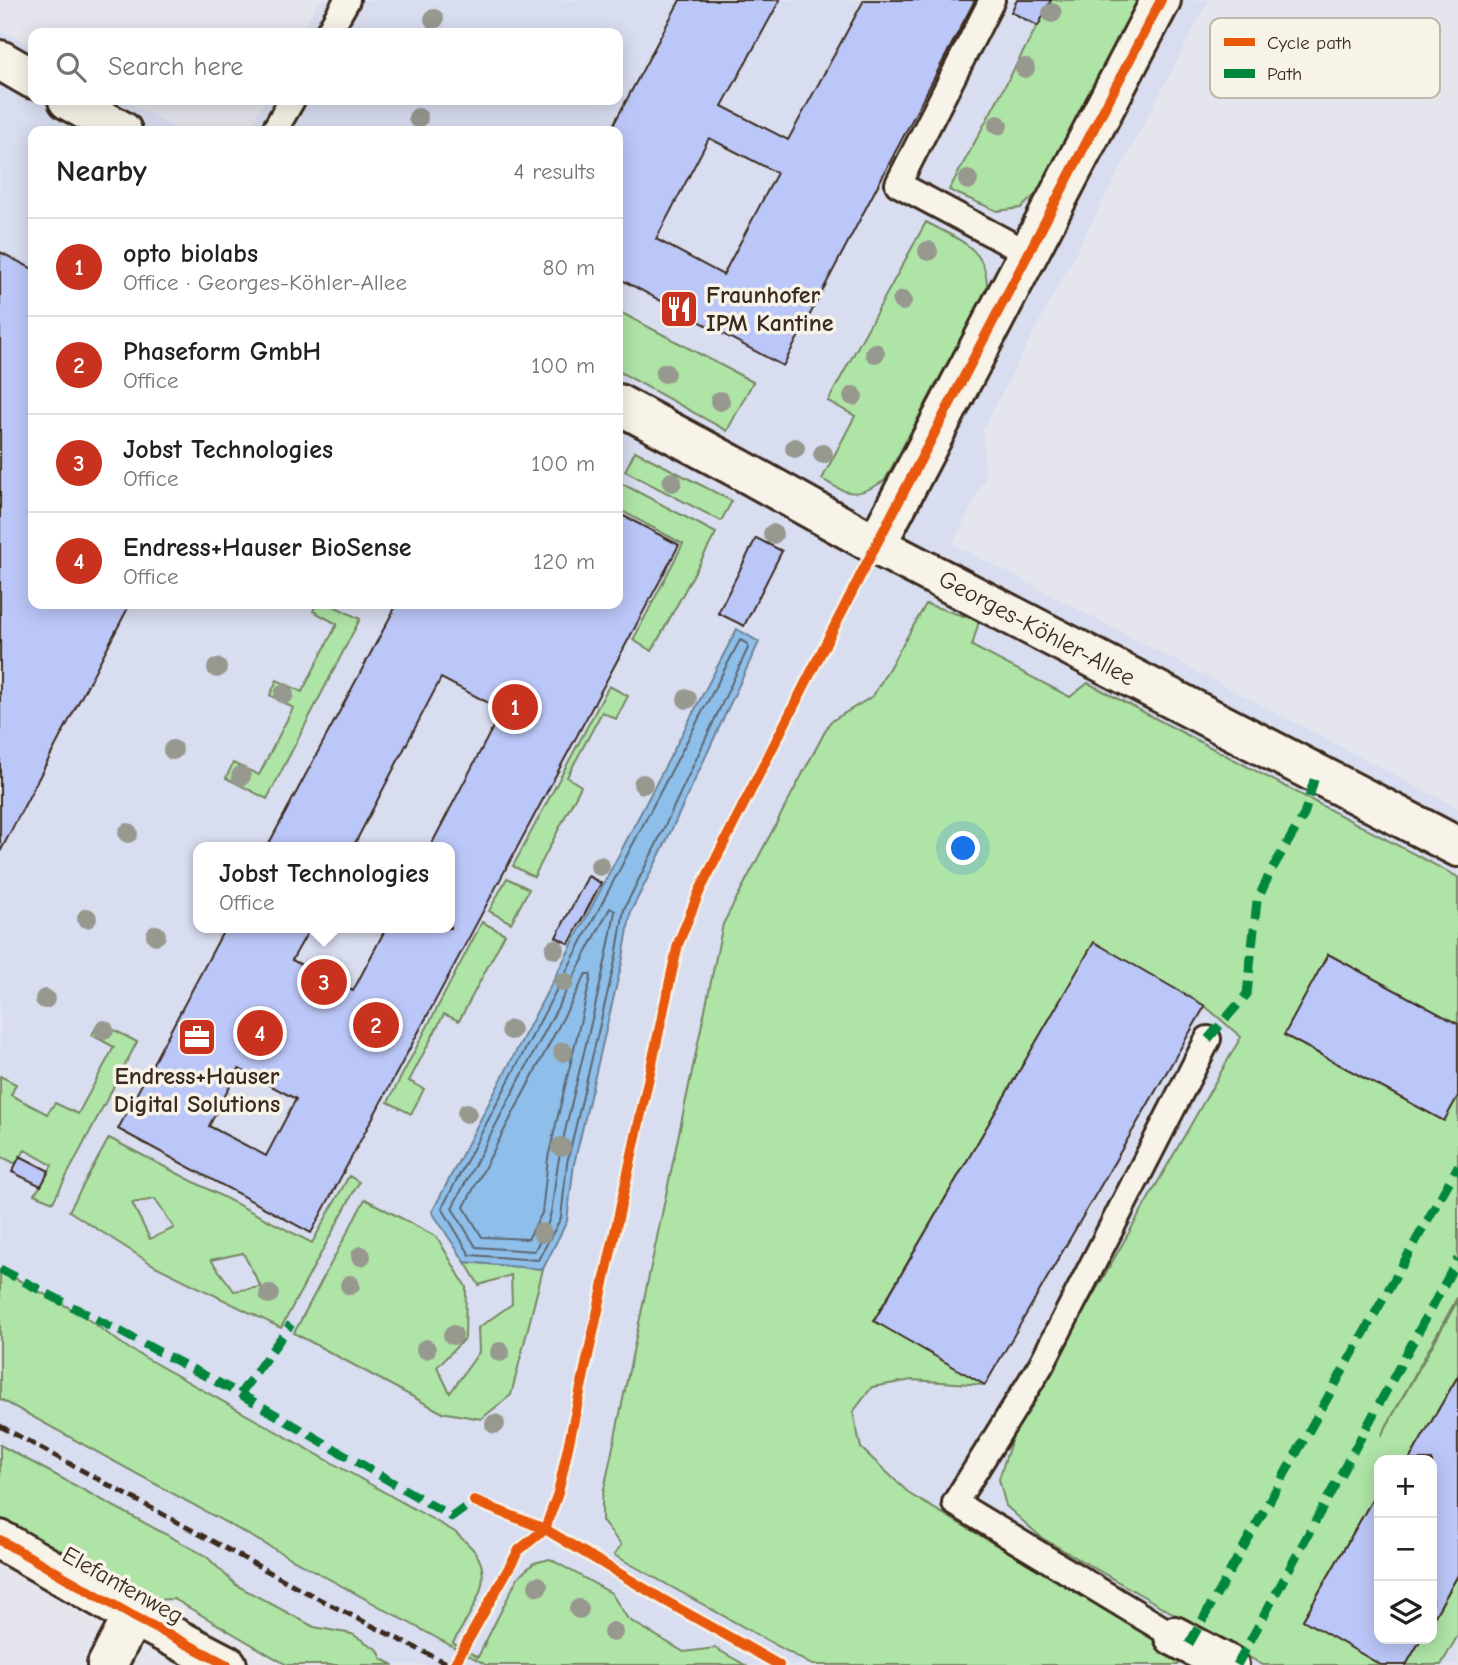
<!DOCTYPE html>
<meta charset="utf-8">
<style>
:root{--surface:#fff;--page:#f6f6f6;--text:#202124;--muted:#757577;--line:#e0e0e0;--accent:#c8321e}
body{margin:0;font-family:"Comic Neue",sans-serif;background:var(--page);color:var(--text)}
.controls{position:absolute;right:21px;bottom:21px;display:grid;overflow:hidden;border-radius:14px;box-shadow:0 4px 18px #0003}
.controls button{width:63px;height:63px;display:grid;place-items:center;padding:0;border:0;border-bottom:2px solid var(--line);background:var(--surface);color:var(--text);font:35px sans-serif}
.you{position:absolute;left:964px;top:849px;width:24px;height:24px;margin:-18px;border:5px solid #fff;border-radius:50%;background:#1a73e8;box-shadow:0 0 0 10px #1a73e833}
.badge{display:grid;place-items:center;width:46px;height:46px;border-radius:50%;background:var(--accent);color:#fff;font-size:23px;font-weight:700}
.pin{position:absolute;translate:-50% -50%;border:4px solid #fff;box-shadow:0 2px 7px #0006}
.popup{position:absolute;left:193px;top:842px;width:262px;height:91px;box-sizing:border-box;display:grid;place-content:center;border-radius:14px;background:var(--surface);filter:drop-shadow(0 2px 5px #0005);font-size:23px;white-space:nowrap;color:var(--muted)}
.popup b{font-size:26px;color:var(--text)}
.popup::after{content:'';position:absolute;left:50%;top:100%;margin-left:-14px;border:14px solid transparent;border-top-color:var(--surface)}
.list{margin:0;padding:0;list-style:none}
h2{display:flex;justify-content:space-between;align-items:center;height:91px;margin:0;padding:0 28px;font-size:30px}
h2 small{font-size:23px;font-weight:400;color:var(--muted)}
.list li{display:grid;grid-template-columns:46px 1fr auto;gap:21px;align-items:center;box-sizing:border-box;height:98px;padding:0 28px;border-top:2px solid var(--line)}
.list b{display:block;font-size:26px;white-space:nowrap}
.list p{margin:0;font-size:23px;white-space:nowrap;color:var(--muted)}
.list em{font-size:23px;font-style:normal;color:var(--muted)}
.icon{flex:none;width:38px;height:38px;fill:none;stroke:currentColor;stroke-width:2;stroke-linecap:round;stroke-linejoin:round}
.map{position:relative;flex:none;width:1458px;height:1665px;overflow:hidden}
.search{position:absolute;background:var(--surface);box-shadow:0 4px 18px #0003;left:28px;top:28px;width:595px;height:77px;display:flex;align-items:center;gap:18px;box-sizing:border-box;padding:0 24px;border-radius:14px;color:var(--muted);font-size:26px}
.panel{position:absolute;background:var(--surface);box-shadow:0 4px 18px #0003;left:28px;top:126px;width:595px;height:483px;border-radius:14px}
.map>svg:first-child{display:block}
</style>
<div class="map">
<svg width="1458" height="1665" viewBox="0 0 1458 1665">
<rect width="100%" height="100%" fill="#e5e6ed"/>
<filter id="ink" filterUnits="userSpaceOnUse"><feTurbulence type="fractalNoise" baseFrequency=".0143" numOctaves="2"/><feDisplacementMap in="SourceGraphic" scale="14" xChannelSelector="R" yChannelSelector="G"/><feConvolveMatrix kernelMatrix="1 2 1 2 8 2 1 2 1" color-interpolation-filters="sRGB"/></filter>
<g filter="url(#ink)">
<path fill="#d8ddf0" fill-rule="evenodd" d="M 319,0 L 1209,0 L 983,429 L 985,478 L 953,544 L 1458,808 L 1458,1665 L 745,1665 L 715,1648 L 684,1652 L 628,1619 L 611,1593 L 518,1577 L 479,1657 L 453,1643 L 483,1586 L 79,1313 L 0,1270 L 0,29 L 33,48 L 33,100 L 124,100 L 180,131 L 33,131 L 33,604 L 618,604 L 618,131 L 248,131 L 265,100 L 618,100 L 618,33 L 301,33 ZM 198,847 L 450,847 L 450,928 L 198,928 ZM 1379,1460 L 1432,1460 L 1432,1639 L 1379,1639 Z
M 0,1399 L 462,1651 L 486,1665 L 394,1665 L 382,1659 L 378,1649 L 352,1634 L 314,1627 L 236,1585 L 206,1556 L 0,1445 Z"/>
<path fill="#afe4a7" stroke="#758762" stroke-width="2" fill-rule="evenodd" d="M 1051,0 L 1139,0 L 1037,193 L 1021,208 L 997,211 L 949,190 Z
M 926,222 C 957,239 988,247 987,289 L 885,480 C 858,498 849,496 822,479 L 855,416 L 828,401 Z
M 618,311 L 753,382 L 727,431 L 618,371 Z
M 635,451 L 732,501 L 721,521 L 625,471 Z
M 619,482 L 716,533 L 652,651 L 633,640 L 683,544 L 618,509 Z
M 317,604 L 330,604 L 360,619 L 267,799 L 226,778 L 233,763 L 259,775 L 293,708 L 270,695 L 277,680 L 302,692 L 337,624 L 313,611 Z
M 926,604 L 979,621 L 972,646 L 1070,697 L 1088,683 L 1458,877 L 1458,1296 L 1381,1436 L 1458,1300 L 1458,1376 L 1409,1460 L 1379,1460 L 1379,1488 L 1303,1620 L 1381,1665 L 1263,1665 L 1042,1538 L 1006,1506 L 999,1479 L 1013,1435 L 1241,1037 L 1205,1006 L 1094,943 L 874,1320 L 985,1385 L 912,1380 L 872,1387 L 853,1412 L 861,1448 L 911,1495 L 1184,1655 L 1178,1665 L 812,1665 L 614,1555 L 621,1545 L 602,1521 L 602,1499 L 723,924 L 830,722 L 873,696 Z
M 609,686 L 628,696 L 616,719 L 602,712 L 567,777 L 581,786 L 534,877 L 513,866 Z
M 507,878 L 529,889 L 511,923 L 489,911 Z
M 482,922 L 505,934 L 459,1021 L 444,1014 L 409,1081 L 424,1089 L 411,1114 L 388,1102 Z
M 99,1022 L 137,1042 L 53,1202 L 34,1194 L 41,1186 L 52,1165 L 25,1150 L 16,1164 L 0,1156 L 0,1076 L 16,1084 L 11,1095 L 47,1114 L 55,1103 L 78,1114 L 114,1047 L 92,1035 Z
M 109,1138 L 312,1243 L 349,1176 L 359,1182 L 281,1328 L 155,1266 L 69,1211 ZM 155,1199 L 174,1228 L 150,1239 L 132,1203 ZM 243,1253 L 261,1287 L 234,1291 L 211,1260 Z
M 365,1199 L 437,1237 L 466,1287 L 465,1338 L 437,1367 L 450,1393 L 479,1352 L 478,1328 L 512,1304 L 511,1275 L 479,1285 L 465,1262 L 543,1269 L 511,1395 L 481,1419 L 441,1412 L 294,1333 Z
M 0,1270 L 79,1313 L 128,1348 L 455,1532 C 462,1539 470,1545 475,1552 C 497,1582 467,1616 453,1643 L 478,1657 L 518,1577 L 534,1563 L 550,1559 L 611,1593 L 628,1619 L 684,1652 L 715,1648 L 745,1665 L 486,1665 L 479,1661 L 0,1399 Z
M 0,1445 L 206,1556 L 236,1585 L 314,1627 L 352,1634 L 378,1650 L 382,1659 L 394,1665 L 287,1665 L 174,1599 L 145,1600 L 0,1520 Z
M 1458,1575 L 1458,1635 L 1441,1665 L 1406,1665 L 1421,1639 L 1432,1639 L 1432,1621 Z"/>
<path fill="#8ebfea" stroke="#6d8398" stroke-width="2" d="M 737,629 L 759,642 L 663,848 L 631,911 L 623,958 L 574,1164 L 567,1221 L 543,1269 L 465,1262 L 432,1212 Z"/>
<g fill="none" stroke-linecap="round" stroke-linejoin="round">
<path stroke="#5c6670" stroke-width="2" d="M 740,640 L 748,644 L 748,648 L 656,845 L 624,909 L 616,957 L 567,1163 L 561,1218 L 538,1260 L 470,1255 L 442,1208 Z
M 610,908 L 615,911 C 601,995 576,1076 559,1159 C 551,1196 557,1217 534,1251 L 476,1247 L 452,1208 Z
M 586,974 L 590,974 L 591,977 L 548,1158 L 542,1213 L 528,1239 L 482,1237 L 464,1207 Z"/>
</g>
<path fill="#bbc7f8" stroke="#3b2a1e" stroke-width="2" fill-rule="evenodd" d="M 680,0 L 780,0 L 722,106 L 788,140 L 864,0 L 975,0 L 783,366 L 618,278 L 618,131 L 610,131 ZM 709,138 L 777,173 L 723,275 L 656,239 Z
M 1017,0 L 1051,0 L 1038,26 L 1011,12 Z
M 0,252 L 33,269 L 33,604 L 130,604 L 0,852 Z
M 618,513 L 679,545 L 311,1233 L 118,1129 L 225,928 L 310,928 L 292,960 L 353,991 L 386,928 L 450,928 L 450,847 L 430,847 L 502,710 L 441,678 L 353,847 L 267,847 L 397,604 L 618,604 ZM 239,1069 L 296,1099 L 266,1156 L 209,1126 Z
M 756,538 L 782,551 L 744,626 L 718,613 Z
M 588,876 L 601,883 L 569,944 L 556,937 Z
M 1094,942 L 1205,1006 L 985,1385 L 874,1321 Z
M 1328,954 L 1458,1024 L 1458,1096 L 1444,1121 L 1284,1035 Z
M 20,1156 L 49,1171 L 41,1186 L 12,1172 Z
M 1458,1376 L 1458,1575 L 1432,1621 L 1432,1460 L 1409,1460 Z
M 1379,1488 L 1379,1639 L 1421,1639 L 1406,1665 L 1381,1665 L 1303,1620 Z"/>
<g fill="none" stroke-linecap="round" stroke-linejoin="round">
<defs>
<path id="lane" d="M 992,0 L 898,184 L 1029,254
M 328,33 L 347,0
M 274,131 L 292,100
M 1174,1636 L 955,1503 L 1041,1365 L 1208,1039"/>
<path id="street" d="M 0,60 L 33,79
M 68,100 L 122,131
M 618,404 L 736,467 L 876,545 L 1458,847
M 876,545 L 1161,0
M 0,1540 L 133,1616 L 227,1665
M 1174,1636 L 1229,1665
M 107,1665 L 133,1616"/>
</defs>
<use href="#lane" stroke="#3b2a1e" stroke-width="30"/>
<use href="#street" stroke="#3b2a1e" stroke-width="44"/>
<use href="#lane" stroke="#f7f3e8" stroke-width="24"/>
<use href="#street" stroke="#f7f3e8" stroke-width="38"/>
<path stroke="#3b2a1e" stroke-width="5" stroke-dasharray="10 5" stroke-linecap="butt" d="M 0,1426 L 319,1599 L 450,1665"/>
<path stroke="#00873e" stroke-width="9" stroke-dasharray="18 9" stroke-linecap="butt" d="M 1208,1039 L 1247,994 L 1257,901 L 1271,871 L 1304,815 L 1316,773
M 0,1269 L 240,1394 L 452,1517 L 474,1501 L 478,1502
M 240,1394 L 291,1324
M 1189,1644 L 1458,1166
M 1237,1665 L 1458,1259"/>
<defs>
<path id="cycleway" d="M 474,1501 L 545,1529 L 662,1599 L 779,1665
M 0,1540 L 133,1616 L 227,1665
M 454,1665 L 519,1550 L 545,1529 L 558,1493 L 678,944 L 700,890 L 876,545 L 1161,0"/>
</defs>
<use href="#cycleway" stroke="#f7f3e8" stroke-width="15"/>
<use href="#cycleway" stroke="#e8590c" stroke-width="10"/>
</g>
<g fill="#97988e">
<circle cx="1052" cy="13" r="10"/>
<circle cx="434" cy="19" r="10"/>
<circle cx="1025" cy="68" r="10"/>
<circle cx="418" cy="118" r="10"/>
<circle cx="998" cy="125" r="10"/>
<circle cx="968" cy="180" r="10"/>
<circle cx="928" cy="251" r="10"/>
<circle cx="902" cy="301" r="10"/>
<circle cx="875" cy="353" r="10"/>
<circle cx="665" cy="373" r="10"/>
<circle cx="853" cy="396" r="10"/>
<circle cx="720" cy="401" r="10"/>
<circle cx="795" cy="448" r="10"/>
<circle cx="823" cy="454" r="10"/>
<circle cx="672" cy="482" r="10"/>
<circle cx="773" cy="534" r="10"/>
<circle cx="217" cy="668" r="10"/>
<circle cx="284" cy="694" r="10"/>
<circle cx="687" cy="699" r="10"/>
<circle cx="173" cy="750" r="10"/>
<circle cx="241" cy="776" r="10"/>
<circle cx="643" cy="784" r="10"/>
<circle cx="128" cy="833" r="10"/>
<circle cx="600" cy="866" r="10"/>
<circle cx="87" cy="918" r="10"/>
<circle cx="156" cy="935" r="10"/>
<circle cx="555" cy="949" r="10"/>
<circle cx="564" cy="982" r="10"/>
<circle cx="45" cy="999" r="10"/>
<circle cx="104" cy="1030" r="10"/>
<circle cx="511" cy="1030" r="10"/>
<circle cx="563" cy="1052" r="10"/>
<circle cx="467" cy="1113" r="10"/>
<circle cx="561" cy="1147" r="10"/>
<circle cx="542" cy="1233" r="10"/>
<circle cx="361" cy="1256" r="10"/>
<circle cx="350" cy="1285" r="10"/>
<circle cx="269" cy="1294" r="10"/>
<circle cx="453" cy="1335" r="10"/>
<circle cx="426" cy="1349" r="10"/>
<circle cx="500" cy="1352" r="10"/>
<circle cx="495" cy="1424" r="10"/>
<circle cx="538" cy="1586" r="10"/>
<circle cx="579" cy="1609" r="10"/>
<circle cx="613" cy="1632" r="10"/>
</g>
</g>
<defs>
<symbol id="restaurant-square" viewBox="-11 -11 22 22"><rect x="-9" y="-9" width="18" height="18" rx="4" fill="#c8321e" stroke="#f7f3e8"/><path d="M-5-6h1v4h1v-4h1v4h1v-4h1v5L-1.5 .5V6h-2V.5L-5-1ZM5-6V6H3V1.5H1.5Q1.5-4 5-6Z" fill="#fff"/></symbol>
<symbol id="office-square" viewBox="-11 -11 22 22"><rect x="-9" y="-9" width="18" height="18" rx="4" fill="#c8321e" stroke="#f7f3e8"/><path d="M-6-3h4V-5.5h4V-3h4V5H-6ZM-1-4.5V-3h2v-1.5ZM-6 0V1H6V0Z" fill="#fff"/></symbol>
</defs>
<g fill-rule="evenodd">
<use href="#restaurant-square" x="657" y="287" width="44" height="44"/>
<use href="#office-square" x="175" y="1015" width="44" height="44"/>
</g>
<g text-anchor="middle" stroke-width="7" stroke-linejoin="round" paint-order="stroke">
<g font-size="24" font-weight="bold" fill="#3b2a1e" stroke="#f7f3e8" text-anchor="start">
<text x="706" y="303">Fraunhofer<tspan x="706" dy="28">IPM Kantine</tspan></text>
<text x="197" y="1084" text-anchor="middle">Endress+Hauser<tspan x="197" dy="28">Digital Solutions</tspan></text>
</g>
<g font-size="24" fill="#3b2a1e" stroke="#f7f3e8">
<text transform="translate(1037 628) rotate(28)" y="8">Georges-Köhler-Allee</text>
<text transform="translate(123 1585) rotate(29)" y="8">Elefantenweg</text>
</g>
</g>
<rect x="1210" y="18" width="230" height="80" rx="10" fill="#f7f3e8" stroke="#bfb7ab" stroke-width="2"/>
<rect x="1224" y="38" width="31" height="8" fill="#e8590c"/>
<rect x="1224" y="69" width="31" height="9" fill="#00873e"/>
<g font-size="19" fill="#3b2a1e">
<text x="1267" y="49">Cycle path</text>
<text x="1267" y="80">Path</text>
</g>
</svg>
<div class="controls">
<button>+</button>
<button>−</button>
<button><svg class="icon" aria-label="layers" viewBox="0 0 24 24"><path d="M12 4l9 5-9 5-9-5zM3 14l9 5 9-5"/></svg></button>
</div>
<div class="you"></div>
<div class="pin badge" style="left:515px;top:707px">1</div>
<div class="pin badge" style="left:376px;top:1025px">2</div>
<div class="pin badge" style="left:324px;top:982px">3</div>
<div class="popup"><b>Jobst Technologies</b>Office</div>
<div class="pin badge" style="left:260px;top:1033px">4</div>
<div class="search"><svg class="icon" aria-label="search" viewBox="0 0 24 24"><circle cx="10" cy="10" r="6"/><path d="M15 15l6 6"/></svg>Search here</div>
<section class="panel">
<h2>Nearby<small>4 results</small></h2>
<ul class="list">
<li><span class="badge">1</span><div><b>opto biolabs</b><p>Office · Georges-Köhler-Allee</p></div><em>80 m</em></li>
<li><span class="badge">2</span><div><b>Phaseform GmbH</b><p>Office</p></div><em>100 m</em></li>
<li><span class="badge">3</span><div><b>Jobst Technologies</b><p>Office</p></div><em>100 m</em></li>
<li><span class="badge">4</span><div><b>Endress+Hauser BioSense</b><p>Office</p></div><em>120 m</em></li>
</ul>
</section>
</div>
